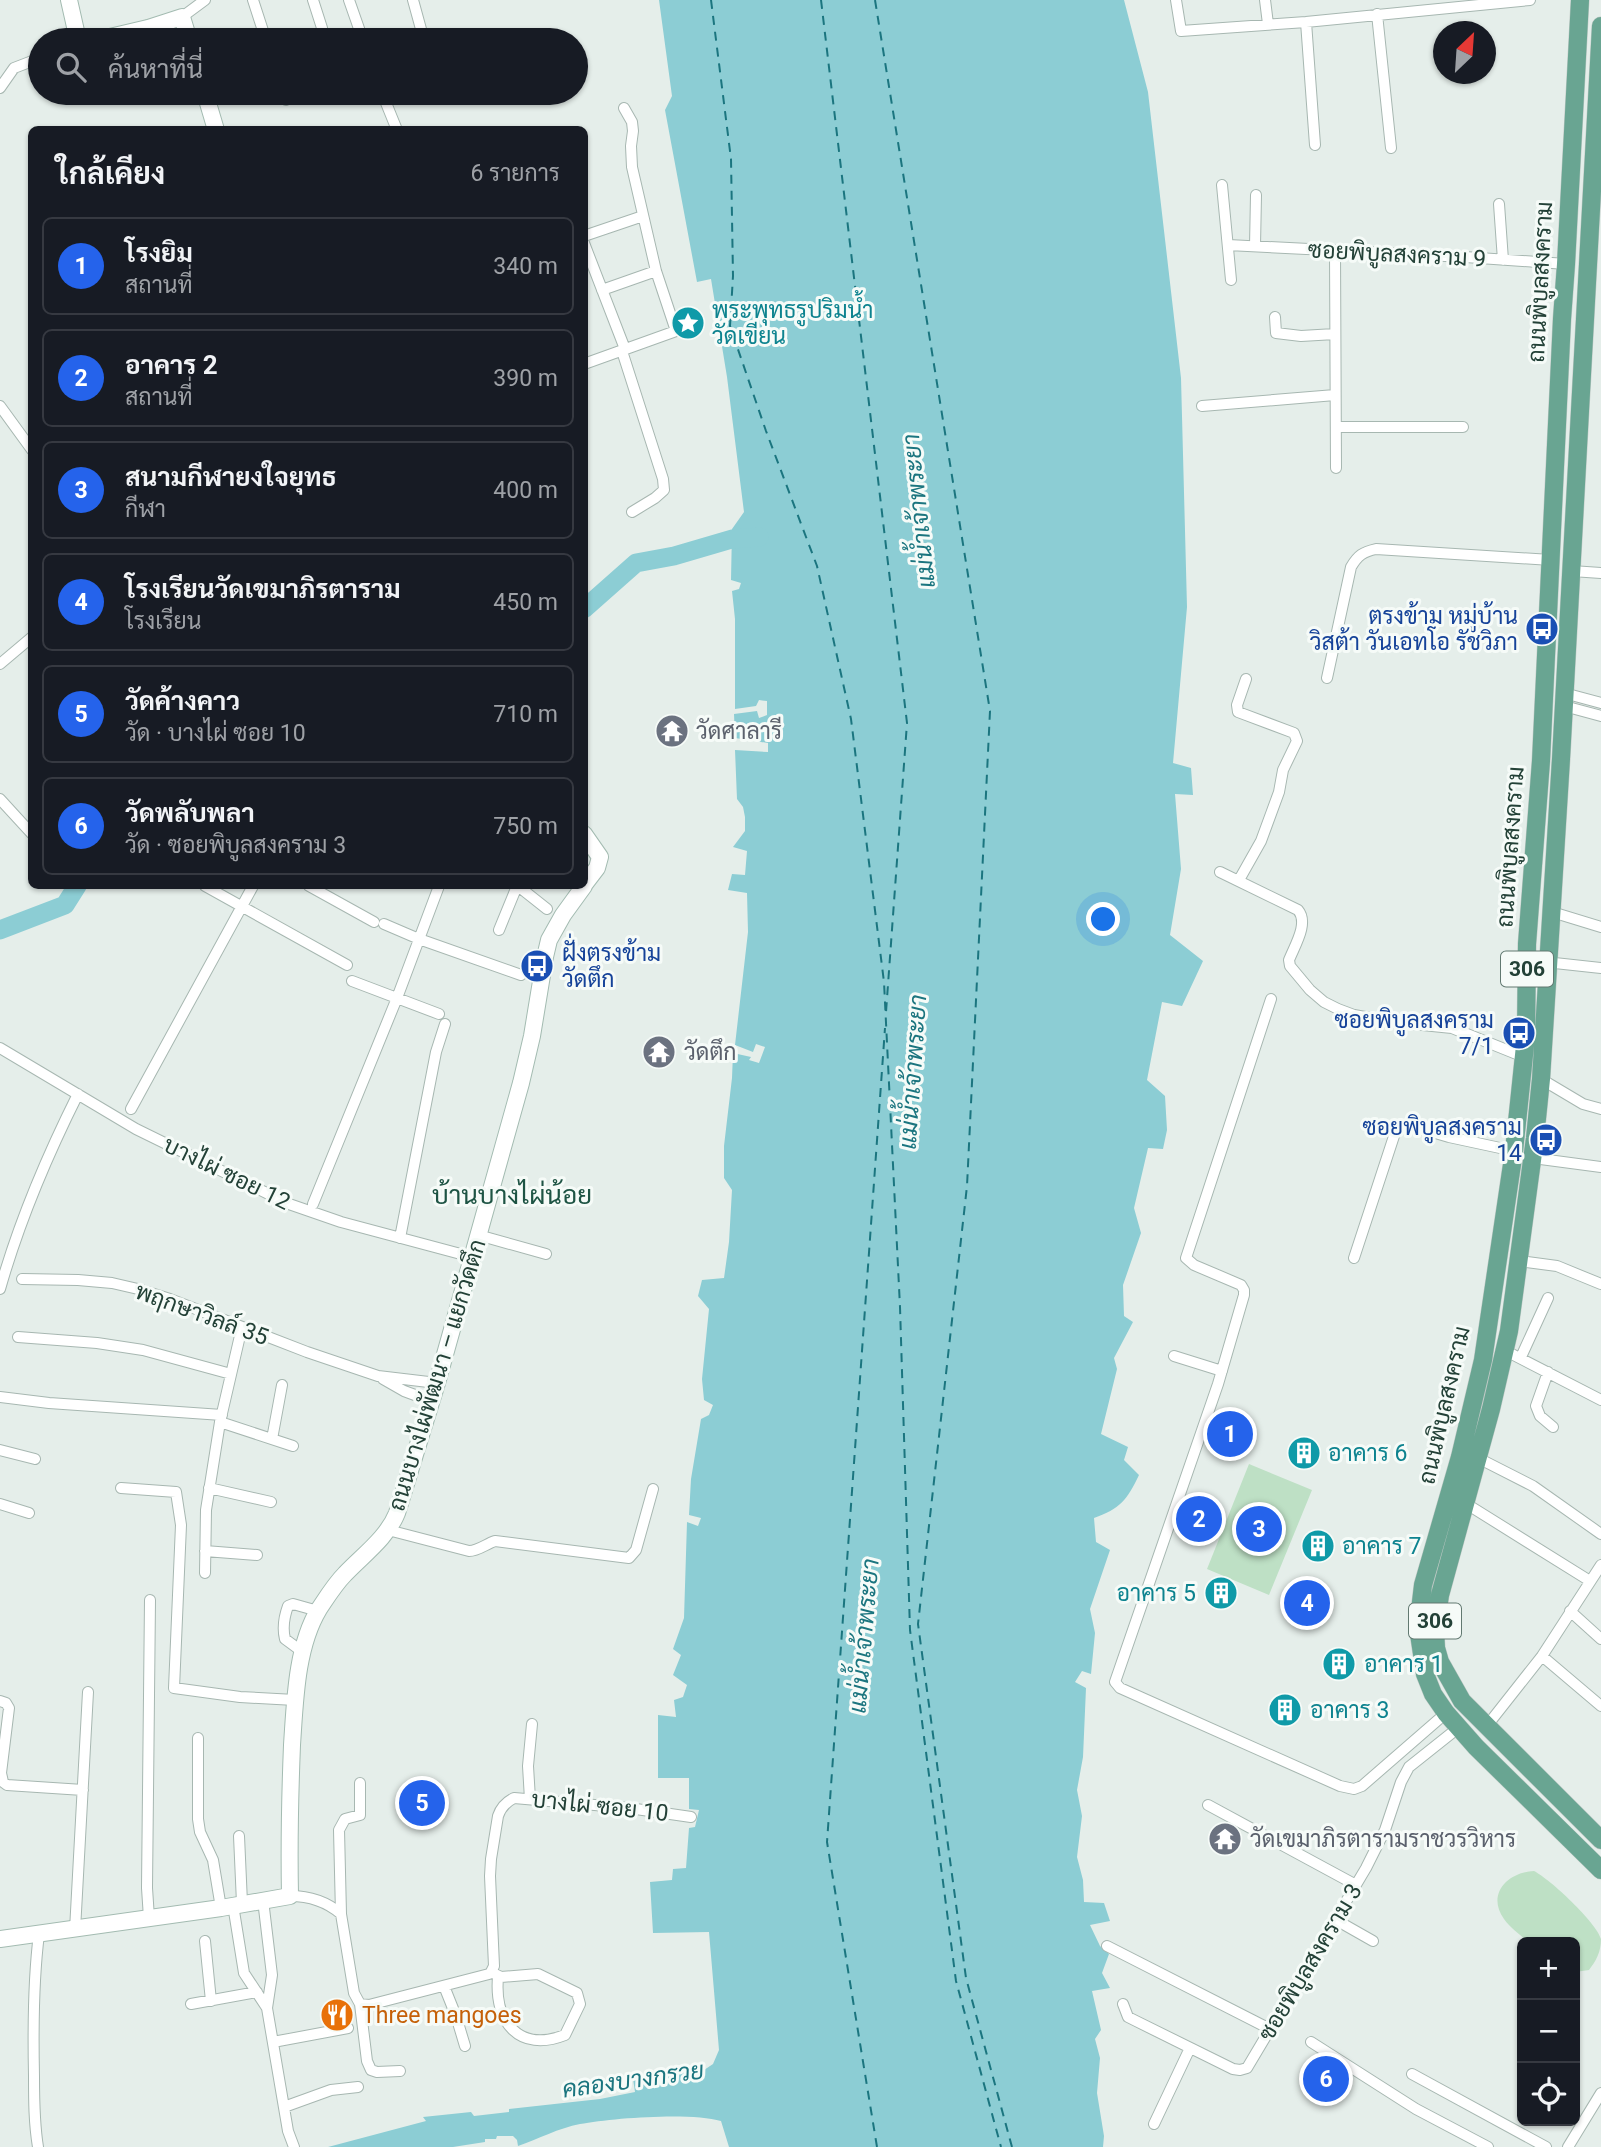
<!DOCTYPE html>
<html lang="th">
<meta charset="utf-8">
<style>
:root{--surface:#171b24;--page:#20242c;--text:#f1f3f6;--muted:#9ea1a6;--line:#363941;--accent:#2563eb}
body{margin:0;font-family:Roboto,Sarabun,sans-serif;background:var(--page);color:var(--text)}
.controls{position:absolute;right:21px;bottom:21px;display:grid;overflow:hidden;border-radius:10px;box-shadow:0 2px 5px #0004}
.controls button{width:63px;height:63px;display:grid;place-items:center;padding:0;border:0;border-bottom:2px solid var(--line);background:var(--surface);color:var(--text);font:35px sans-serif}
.compass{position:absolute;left:1433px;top:21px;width:63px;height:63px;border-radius:50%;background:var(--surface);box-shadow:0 2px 5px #0004;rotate:25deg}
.you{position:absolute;left:1104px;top:920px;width:24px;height:24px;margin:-18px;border:5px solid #fff;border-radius:50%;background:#1a73e8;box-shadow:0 0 0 10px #1a73e833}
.badge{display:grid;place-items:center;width:46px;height:46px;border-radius:50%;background:var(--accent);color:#fff;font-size:23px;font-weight:700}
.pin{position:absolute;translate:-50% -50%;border:4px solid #fff;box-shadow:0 2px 7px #0006}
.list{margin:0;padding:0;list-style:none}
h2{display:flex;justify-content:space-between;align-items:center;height:91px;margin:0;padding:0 28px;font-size:30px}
h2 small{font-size:23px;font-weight:400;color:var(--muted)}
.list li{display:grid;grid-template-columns:46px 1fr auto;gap:21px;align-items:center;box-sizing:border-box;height:98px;margin:0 14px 14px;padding:0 14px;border:2px solid var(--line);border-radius:10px}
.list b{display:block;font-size:26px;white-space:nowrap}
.list p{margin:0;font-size:23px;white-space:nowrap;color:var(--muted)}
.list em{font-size:23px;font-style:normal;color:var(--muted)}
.icon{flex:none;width:38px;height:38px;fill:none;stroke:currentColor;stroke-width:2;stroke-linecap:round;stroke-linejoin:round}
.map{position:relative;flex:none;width:1601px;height:2147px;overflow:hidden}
.search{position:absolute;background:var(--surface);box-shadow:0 2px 5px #0004;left:28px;top:28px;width:560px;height:77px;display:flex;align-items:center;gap:18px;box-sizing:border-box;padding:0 24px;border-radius:38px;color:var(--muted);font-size:26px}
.panel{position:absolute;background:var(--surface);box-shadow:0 2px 5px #0004;left:28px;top:126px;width:560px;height:763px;border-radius:10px}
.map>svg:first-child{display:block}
</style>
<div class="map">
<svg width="1601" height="2147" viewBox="0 0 1601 2147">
<rect width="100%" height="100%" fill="#e5eeea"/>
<path fill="#bee0c5" d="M 1249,1464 L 1312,1490 L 1269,1595 L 1207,1569 Z
M 1534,1871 C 1550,1879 1597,1923 1601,1939 C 1601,1952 1596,1961 1589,1970 L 1575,1972 L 1575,1942 L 1528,1942 C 1521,1935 1510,1928 1504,1919 C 1486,1894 1508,1872 1534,1871 Z"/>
<path fill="#8ccdd4" d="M 659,0 L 1124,0 L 1148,92 L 1181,378 L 1187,607 L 1173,763 L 1191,768 L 1193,795 L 1175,794 L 1181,869 L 1170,935 L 1203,961 L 1182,1006 L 1162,1002 L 1147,1080 L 1165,1096 L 1167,1130 L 1163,1149 L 1148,1148 L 1134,1208 L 1141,1233 L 1123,1285 L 1124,1316 L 1133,1322 L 1114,1358 L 1117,1369 L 1101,1434 L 1128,1447 L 1124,1460 L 1139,1475 C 1127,1500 1120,1509 1094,1518 L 1096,1542 L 1110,1550 L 1090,1609 L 1095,1633 L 1091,1674 L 1082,1671 L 1075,1682 L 1086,1688 L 1083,1757 L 1077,1790 L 1082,1816 L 1077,1857 L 1083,1880 L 1084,1902 L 1104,1903 L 1110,1921 L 1090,1925 L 1100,1946 L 1109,1954 L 1102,1973 L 1110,1988 L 1092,1991 L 1101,2030 L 1095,2039 L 1100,2058 L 1097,2093 L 1104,2136 L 1103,2147 L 729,2147 L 721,2121 C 691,2112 612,2118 580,2124 C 559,2128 538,2139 518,2146 L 517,2140 L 513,2136 L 497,2136 L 496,2139 L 485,2139 L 485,2142 L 453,2147 L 328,2147 L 426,2121 L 423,2117 L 471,2112 L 474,2116 L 509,2112 L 509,2109 L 600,2099 L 635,2092 L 633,2079 L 704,2070 L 713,2064 L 719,2050 L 709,1932 L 653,1933 L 650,1882 L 672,1880 L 673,1869 L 686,1868 L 689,1828 L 695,1827 L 699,1810 L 689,1809 L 689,1778 L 658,1778 L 658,1715 L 676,1717 L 674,1700 L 683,1697 L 687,1685 L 673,1675 L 681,1655 L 673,1649 L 684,1618 L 687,1522 L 698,1526 L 701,1518 L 689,1515 L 691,1479 L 701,1419 L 709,1415 L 713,1405 L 704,1400 L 702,1379 L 709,1309 L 698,1296 L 702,1280 L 724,1278 L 729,1242 L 732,1190 L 724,1178 L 724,1146 L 732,1078 L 733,1053 L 751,1057 L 749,1060 L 759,1063 L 765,1047 L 756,1044 L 753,1052 L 735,1045 L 748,932 L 747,893 L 728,890 L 732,874 L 745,875 L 747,851 L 733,847 L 745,831 L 745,817 L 743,807 L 737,799 L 735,750 L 768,752 L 768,743 L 735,738 L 734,714 L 757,711 L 759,718 L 767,715 L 767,701 L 759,700 L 756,706 L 735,709 L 735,619 L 732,591 L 739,589 L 741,583 L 731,580 L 732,529 L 744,512 L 727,377 L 711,279 L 697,282 L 665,110 L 672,96 Z"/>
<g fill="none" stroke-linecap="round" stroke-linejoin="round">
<path stroke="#8ccdd4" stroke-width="19" d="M 584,609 L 636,563 L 674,556 L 732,539 L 759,537
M 0,930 L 65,905 L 77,886"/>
<path stroke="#1b757f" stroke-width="2" stroke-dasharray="9 7" stroke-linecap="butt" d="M 711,0 L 731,159 L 733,276 L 730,326 L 766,431 L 817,566 L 851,719 L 884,982 L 900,1307 L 910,1630 L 956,1981 L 1001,2147
M 821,0 L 907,723 L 886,1012
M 875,0 L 990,711 L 967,1186 L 918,1624 L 966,1978 L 1012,2147
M 877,2147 L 827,1842 L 885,1028"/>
<defs>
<path id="street" d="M 253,0 L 266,40
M 313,0 L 322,28
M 349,0 L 363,40
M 413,0 L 424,40
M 1176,0 L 1181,31 L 1306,22 L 1530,0
M 1265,0 L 1268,24
M 1377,14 L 1391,148
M 182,17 L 205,0
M 1306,22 L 1315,145
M 0,88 L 14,68 L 40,58
M 284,93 L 286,100
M 382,93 L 397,130
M 1222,185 L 1231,280
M 1499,204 L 1503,260
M 584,236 L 643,216
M 584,243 L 625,349
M 1228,245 L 1465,257 L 1566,264
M 1255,246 L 1256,195
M 1335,252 L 1336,468
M 602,290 L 656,271
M 1275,317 L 1276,333 L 1301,336 L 1335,334
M 622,351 L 663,479 L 664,490 L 655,498 L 632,512
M 584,364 L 676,331 L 656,271 L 632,167 L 631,146 L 633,131 L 632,122 L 624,108
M 0,406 L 32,450
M 1202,406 L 1335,395
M 1337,427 L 1463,427
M 1572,571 L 1601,573
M 0,664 L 32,637
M 1327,678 L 1351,567 C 1358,555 1363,552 1376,549 L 1551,560
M 1564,693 L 1601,703
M 1564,706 L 1601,716
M 0,799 L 32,834
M 1220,872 L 1298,910 C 1309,923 1295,945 1289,960 L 1290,966 L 1310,990 L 1324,1002 L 1338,1009 L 1354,1015 L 1393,1022 L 1452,1028 L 1524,1057
M 1239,880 L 1261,841 L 1279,792 L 1283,770 L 1297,741 L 1294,733 L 1238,712 L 1237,705 L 1246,679
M 205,886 L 347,965
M 309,886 L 374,922
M 518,886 L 547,909
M 1552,912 L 1601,927
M 384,924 L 419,939 L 521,975
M 499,930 L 517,886
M 1527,960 L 1601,968
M 352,981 L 439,1014
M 1271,999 L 1186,1258 L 1194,1265 L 1241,1285 L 1244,1290 L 1244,1295 L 1218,1384 L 1115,1682 L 1120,1688 L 1340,1786 L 1354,1789 L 1362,1786 L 1446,1713
M 0,1048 L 136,1129 L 289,1204 L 341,1222 L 472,1257
M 1541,1079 L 1583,1104 L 1601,1109
M 131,1109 L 253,886
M 1533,1158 L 1601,1167
M 313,1204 L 397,998 L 439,886
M 478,1235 L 546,1254
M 400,1238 L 436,1052 L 445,1024
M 1354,1258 L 1396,1130 L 1403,1125 L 1408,1125 L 1449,1137 L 1514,1151
M 1519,1261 L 1557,1266 L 1601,1284
M 22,1279 L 78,1280 L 112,1283 L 138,1289 L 170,1299 L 307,1352 L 378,1376 L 437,1383
M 0,1289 C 19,1222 47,1156 78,1094
M 18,1337 L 97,1343 L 143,1350 L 231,1374
M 1504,1350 L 1601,1400
M 1174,1356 L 1222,1371
M 1521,1357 L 1548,1298
M 1548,1372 L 1536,1406 L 1540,1416 L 1553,1427
M 383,1379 L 404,1391 L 431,1401
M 0,1397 L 49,1403 L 222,1415
M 220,1422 L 293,1446
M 272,1439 L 282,1385
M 0,1450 L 35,1459
M 1478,1458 L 1533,1486 L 1601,1534
M 121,1488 L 176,1492 L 181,1525 L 174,1688 L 240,1697 L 295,1700
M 209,1488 L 271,1502
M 1465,1503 L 1590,1581
M 0,1504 L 29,1513
M 388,1530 L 469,1551 C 478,1551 486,1544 495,1541 L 629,1558 L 636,1550 L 653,1489
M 205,1551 L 257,1555
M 205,1573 L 206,1510 L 220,1422 L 242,1327
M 1570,1611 L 1601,1639
M 304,1653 L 285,1639 C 282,1627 284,1617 288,1606 L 293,1604 L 318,1611
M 1542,1656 L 1601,1706
M 0,1701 L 6,1703 L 9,1708 L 1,1773 L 3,1782 L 7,1785 L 83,1790
M 1486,1727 L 1542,1656 L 1601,1565
M 198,1738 L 198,1819 L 200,1832 L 213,1860 L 221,1908
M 530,1799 L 528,1766 L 532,1724
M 1208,1805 L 1356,1885
M 239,1836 L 242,1903
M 290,1896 C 309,1896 326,1901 341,1914 L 354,1993 L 360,2004 L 367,2061 L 371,2070 L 377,2072 L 400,2071
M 233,1905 L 244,1973 L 267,2008 L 272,1975 L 263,1900
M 341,1914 L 339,1830 L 345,1819 L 360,1815 L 360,1783
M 149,1918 L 147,1888 L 150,1600
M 1336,1920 L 1373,1941
M 75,1930 L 88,1692
M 205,1941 L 211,2001
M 1107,1946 L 1270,2029
M 491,1972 L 494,1966 L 490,1876 L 491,1859 L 498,1816 C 501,1807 506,1802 514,1798 L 629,1808 L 691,1817
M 491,1972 L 501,1977 L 538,1974 L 577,1993 L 580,2004 L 565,2035 C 519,2053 494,2022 498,1977
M 444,1986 L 456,2016 L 465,2046
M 191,2004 L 257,1992
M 360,2004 L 369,2005 L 489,1974 L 491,1972
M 1123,2004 L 1128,2017 L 1136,2021 L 1233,2069 L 1240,2070 L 1247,2068 L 1366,1868 L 1385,1830 L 1401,1782 L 1409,1767 L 1458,1728
M 267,2008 L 288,2131 L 294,2147
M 273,2042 L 348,2028
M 1311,2042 L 1416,2109 L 1488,2147
M 1412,2074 L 1546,2147
M 284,2107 L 331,2090 L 358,2087
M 1154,2124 L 1190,2048
M 38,2147 C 34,2123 34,2100 34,2076 C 33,2029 33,1981 39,1934
M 1568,2147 L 1601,2093"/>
<path id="secondary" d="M 69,0 L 78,40
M 97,40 L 148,28 L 182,17 L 189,40
M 205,93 L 216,130
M 584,834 L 600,857 L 597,868 L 584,885
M 0,1939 L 221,1908 L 290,1896 C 289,1845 290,1795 292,1745 C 295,1702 296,1647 319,1609 C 327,1597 335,1584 345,1574 C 363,1555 387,1538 397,1513 L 437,1383 L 521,1083 L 532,1036 L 545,957 L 549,940 L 563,915 L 584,886"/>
<path id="primary" d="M 1580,0 L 1566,264 L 1562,319 L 1541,761 L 1527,944 L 1526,1036 L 1514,1151 L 1483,1360 L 1460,1457 L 1423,1585 L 1418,1627 L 1425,1674 L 1433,1694 L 1446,1713 L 1476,1747 L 1601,1870
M 1601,26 L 1561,759 L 1541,1079 L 1535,1138 L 1509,1331 L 1491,1409 L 1440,1595 L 1435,1630 L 1436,1648 L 1440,1662 L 1462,1701 L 1601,1840"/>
</defs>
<use href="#street" stroke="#a7b7b1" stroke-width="12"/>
<use href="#secondary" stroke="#a3bbb1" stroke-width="18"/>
<use href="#primary" stroke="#c1cac7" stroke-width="19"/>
<use href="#street" stroke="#fff" stroke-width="10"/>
<use href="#secondary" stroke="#fff" stroke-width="16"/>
<use href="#primary" stroke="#69a592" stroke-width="18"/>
</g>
<defs>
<symbol id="sight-disc" viewBox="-11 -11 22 22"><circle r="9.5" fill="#0f9aa8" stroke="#f6fbf8"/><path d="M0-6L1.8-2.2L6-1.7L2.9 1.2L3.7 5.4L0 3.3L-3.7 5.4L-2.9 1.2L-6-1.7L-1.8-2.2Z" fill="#fff"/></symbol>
<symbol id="bus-disc" viewBox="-11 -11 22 22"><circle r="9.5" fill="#1a4fb4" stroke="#f6fbf8"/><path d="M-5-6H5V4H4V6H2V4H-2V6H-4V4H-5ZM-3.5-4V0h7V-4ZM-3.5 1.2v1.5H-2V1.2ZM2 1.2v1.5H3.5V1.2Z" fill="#fff"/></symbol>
<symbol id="temple-disc" viewBox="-11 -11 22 22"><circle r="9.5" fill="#6b7280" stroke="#f6fbf8"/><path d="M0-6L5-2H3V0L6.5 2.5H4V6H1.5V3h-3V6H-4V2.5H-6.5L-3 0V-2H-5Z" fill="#fff"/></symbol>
<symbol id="building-disc" viewBox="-11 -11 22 22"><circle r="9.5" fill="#0f9aa8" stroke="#f6fbf8"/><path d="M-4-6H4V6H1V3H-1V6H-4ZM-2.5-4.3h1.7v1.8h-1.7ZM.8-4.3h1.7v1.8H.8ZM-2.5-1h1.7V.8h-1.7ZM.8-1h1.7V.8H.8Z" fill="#fff"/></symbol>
<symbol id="restaurant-disc" viewBox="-11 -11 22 22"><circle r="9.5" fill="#e8710a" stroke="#f6fbf8"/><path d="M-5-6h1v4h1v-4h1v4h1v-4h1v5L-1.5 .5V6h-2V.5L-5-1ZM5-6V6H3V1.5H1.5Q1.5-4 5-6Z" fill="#fff"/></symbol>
</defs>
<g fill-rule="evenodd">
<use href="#sight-disc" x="669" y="304" width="38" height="38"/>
<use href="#bus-disc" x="1523" y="610" width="38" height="38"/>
<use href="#temple-disc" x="653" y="712" width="38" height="38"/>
<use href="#bus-disc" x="518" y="947" width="38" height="38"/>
<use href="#bus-disc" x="1500" y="1014" width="38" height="38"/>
<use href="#temple-disc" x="640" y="1033" width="38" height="38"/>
<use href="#bus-disc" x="1527" y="1121" width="38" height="38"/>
<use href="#building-disc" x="1285" y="1434" width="38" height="38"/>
<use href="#building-disc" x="1299" y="1527" width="38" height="38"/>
<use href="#building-disc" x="1202" y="1574" width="38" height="38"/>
<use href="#building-disc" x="1320" y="1645" width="38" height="38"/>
<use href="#building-disc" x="1266" y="1691" width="38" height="38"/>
<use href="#temple-disc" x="1206" y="1820" width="38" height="38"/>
<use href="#restaurant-disc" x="318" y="1996" width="38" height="38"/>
</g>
<g text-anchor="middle" stroke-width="6" stroke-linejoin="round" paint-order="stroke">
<g fill="#f6fbf8" stroke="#627971" stroke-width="2">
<rect x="1501" y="951.5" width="52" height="35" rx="5"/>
<rect x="1409" y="1603.5" width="52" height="35" rx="5"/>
</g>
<g font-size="21" font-weight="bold" fill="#234137">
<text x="1527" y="976">306</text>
<text x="1435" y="1628">306</text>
</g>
<g font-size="23" fill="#234137" stroke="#f6fbf8">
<text transform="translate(1397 254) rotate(3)" y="8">ซอยพิบูลสงคราม 9</text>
<text transform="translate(1540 282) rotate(-87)" y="8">ถนนพิบูลสงคราม</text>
<text transform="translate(1510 847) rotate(-86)" y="8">ถนนพิบูลสงคราม</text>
<text transform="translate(227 1173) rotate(26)" y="8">บางไผ่ ซอย 12</text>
<text transform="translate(202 1314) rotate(20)" y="8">พฤกษาวิลล์ 35</text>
<text transform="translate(437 1375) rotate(-73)" y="8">ถนนบางไผ่พัฒนา – แยกวัดตึก</text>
<text transform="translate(1444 1405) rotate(-77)" y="8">ถนนพิบูลสงคราม</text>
<text transform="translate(600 1806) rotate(6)" y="8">บางไผ่ ซอย 10</text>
<text transform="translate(1310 1962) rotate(-59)" y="8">ซอยพิบูลสงคราม 3</text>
</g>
<g font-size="23" fill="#0d838f" stroke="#f6fbf8" text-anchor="start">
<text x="712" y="318">พระพุทธรูปริมน้ำ<tspan x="712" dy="26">วัดเขียน</tspan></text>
<text x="1328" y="1461">อาคาร 6</text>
<text x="1342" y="1554">อาคาร 7</text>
<text x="1196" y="1601" text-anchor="end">อาคาร 5</text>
<text x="1364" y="1672">อาคาร 1</text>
<text x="1310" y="1718">อาคาร 3</text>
</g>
<g font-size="23" fill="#164399" stroke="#f6fbf8" text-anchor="end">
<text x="1518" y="624">ตรงข้าม หมู่บ้าน<tspan x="1518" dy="26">วิสต้า วันเอทโอ รัชวิภา</tspan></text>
<text x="562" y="961" text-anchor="start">ฝั่งตรงข้าม<tspan x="562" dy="26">วัดตึก</tspan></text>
<text x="1494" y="1028">ซอยพิบูลสงคราม<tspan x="1494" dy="26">7/1</tspan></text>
<text x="1522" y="1135">ซอยพิบูลสงคราม<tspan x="1522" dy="26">14</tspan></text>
</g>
<g font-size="23" fill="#5b616d" stroke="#f6fbf8" text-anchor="start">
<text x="696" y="739">วัดศาลารี</text>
<text x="684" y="1060">วัดตึก</text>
<text x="1250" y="1847">วัดเขมาภิรตารามราชวรวิหาร</text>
</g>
<g font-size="23" fill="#c56008" stroke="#f6fbf8" text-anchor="start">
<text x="362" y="2023">Three mangoes</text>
</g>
<g font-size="24" font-style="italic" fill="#1b757f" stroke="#f6fbf8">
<text transform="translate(919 511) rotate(-96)" y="8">แม่น้ำเจ้าพระยา</text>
<text transform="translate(913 1072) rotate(-86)" y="8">แม่น้ำเจ้าพระยา</text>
<text transform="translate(864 1636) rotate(-85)" y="8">แม่น้ำเจ้าพระยา</text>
<text transform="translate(633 2080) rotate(-8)" y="8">คลองบางกรวย</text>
</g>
<g font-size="26" fill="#1e5444" stroke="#f6fbf8">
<text x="512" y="1204">บ้านบางไผ่น้อย</text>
</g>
</g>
</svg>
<div class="controls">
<button>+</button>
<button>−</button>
<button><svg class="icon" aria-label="locate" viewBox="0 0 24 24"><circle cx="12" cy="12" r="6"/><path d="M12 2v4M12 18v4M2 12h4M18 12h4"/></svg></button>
</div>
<svg class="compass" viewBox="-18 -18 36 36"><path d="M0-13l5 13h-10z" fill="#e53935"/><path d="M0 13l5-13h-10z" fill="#9ea1a6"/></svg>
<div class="you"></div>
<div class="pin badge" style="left:1230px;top:1434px">1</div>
<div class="pin badge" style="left:1199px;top:1519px">2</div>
<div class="pin badge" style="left:1259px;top:1529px">3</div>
<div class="pin badge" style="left:1307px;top:1603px">4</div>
<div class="pin badge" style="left:422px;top:1803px">5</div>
<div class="pin badge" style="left:1326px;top:2079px">6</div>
<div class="search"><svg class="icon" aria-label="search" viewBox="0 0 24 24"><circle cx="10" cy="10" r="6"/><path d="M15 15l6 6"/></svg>ค้นหาที่นี่</div>
<section class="panel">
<h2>ใกล้เคียง<small>6 รายการ</small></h2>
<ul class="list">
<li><span class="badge">1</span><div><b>โรงยิม</b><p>สถานที่</p></div><em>340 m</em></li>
<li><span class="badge">2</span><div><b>อาคาร 2</b><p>สถานที่</p></div><em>390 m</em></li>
<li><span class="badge">3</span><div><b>สนามกีฬายงใจยุทธ</b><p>กีฬา</p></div><em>400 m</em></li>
<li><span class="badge">4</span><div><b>โรงเรียนวัดเขมาภิรตาราม</b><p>โรงเรียน</p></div><em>450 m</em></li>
<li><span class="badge">5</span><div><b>วัดค้างคาว</b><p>วัด · บางไผ่ ซอย 10</p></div><em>710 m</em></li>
<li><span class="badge">6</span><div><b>วัดพลับพลา</b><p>วัด · ซอยพิบูลสงคราม 3</p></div><em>750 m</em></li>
</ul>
</section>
</div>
